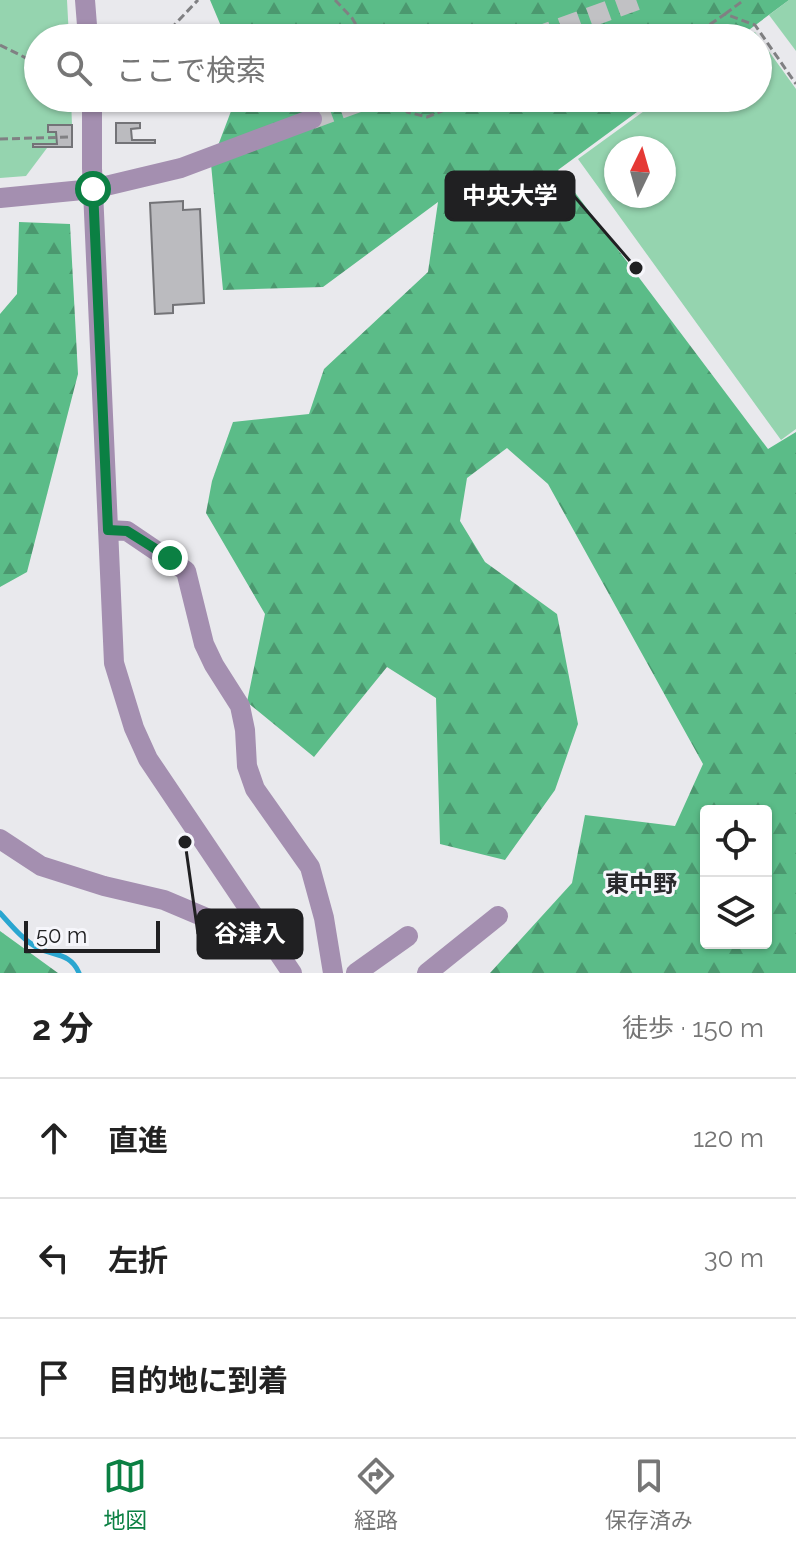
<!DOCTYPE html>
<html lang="ja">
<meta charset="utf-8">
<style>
:root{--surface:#fff;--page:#f6f6f6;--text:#222;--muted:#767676;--line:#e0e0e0;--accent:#0b8043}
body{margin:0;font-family:Raleway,"Noto Sans JP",sans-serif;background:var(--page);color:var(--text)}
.controls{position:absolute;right:24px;bottom:24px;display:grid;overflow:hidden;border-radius:8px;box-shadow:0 2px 6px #0004}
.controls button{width:72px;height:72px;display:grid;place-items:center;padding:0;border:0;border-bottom:2px solid var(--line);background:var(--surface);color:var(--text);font:40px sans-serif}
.compass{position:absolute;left:604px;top:136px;width:72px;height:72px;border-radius:50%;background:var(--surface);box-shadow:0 2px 6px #0004;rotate:5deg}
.scale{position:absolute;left:24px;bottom:20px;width:136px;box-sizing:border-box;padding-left:8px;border:4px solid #202022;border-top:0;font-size:22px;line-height:28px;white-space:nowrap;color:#202022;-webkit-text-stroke:6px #f6f6fb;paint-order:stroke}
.stop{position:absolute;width:24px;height:24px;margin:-18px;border:6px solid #0b8043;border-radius:50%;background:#fff}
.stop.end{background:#0b8043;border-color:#fff;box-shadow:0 2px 8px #0008}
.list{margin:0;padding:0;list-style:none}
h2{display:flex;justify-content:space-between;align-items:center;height:104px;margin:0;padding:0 32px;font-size:34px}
h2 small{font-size:26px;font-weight:400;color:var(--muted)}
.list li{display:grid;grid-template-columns:52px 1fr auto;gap:24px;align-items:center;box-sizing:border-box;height:120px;padding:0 32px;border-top:2px solid var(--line)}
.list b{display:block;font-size:30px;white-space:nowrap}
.list em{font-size:26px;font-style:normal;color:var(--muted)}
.icon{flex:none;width:44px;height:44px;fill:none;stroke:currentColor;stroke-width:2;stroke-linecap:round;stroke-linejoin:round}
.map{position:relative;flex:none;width:796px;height:973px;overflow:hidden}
.search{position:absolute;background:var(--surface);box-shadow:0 2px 6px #0004;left:24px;right:24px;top:24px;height:88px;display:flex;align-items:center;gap:20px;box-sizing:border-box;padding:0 28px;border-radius:44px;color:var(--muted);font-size:30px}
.sheet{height:464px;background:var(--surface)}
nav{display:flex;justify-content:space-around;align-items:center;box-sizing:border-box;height:112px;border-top:2px solid var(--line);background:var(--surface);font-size:22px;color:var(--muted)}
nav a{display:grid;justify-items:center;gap:4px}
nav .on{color:var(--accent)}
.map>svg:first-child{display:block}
</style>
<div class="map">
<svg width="796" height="973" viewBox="0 0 796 973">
<defs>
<pattern id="forest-firs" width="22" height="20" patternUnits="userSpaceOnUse" patternTransform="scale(2)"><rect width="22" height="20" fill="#5bbc88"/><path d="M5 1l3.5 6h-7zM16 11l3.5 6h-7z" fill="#4b986f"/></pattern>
</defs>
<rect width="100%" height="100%" fill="#e9e9ed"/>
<path fill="#95d4af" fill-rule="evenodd" d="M 0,0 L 67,0 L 69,38 L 38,38 L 38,98 L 71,98 L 72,125 L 48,125 L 48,132 L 56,132 L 57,144 L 33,144 L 33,146 L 59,147 L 47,148 L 26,176 L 0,178 Z
M 789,0 L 796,0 L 796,51 L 769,15 Z
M 755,32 L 796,89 L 796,429 L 781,440 L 578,159 L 662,98 L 758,98 L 758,38 L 746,38 ZM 664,148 L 664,196 L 616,196 L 616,148 Z"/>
<path fill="url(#forest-firs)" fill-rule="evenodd" d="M 210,0 L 789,0 L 738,38 L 226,38 Z
M 236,98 L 656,98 L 558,170 L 768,449 L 796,432 L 796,973 L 490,973 L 572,883 L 585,815 L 675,826 L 703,764 L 548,484 L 507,448 L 467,478 L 460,521 L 485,562 L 557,614 L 578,724 L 555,790 L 505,860 L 440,844 L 436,698 L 387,667 L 314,757 L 247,702 L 265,614 L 206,513 L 212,481 L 233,422 L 309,414 L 324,369 L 428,272 L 438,202 L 323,287 L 223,290 L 211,164 ZM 706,811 L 766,811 L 766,943 L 706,943 Z
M 19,222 L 70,224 L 78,374 L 27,572 L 0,587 L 0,314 L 17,294 Z
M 0,931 L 58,973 L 0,973 Z"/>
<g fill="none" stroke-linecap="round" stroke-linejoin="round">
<path stroke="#2aa6d0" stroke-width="5" d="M 0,913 C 11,925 23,940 38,948 C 54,956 71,953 79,973"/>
</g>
<path fill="#bbbbbf" stroke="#737377" stroke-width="2" d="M 116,123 L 140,123 L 140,128 L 131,129 L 132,140 L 155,140 L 155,143 L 116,143 Z
M 48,125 L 72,125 L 72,147 L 33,147 L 33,144 L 57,144 L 56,132 L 48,132 Z
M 183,201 L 183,210 L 200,209 L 204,303 L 173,305 L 173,313 L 155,314 L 150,203 Z"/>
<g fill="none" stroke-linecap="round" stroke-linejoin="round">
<path stroke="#c1c1c4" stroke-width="20" stroke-dasharray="20 10" stroke-linecap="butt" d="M 533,38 L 637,0
M 312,119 L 370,98"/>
<path stroke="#808083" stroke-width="3" stroke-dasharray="8 4" stroke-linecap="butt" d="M 335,0 L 352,18 L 364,38
M 725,14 L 744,0
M 162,38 L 198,0
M 690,38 L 725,14 L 755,25 L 796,84
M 0,45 L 38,64
M 399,98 L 407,112 L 427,117 L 474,98
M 0,139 L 72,137"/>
<path stroke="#a48fb0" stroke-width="20" d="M 85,0 L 88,38
M 92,98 L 92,168 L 114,663 L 134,728 L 148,759 L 292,973
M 0,198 L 93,189 L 181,168 L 312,119
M 108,530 L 127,531 L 186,571 L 204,644 L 214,665 L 240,706 L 245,730 L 247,766 L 255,789 L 310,867 L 324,918 L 333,973
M 0,839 L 41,866 L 104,886 L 164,900 L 235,930 L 258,923
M 356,973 L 408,936
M 427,973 L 498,916"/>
</g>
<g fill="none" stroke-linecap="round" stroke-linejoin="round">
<path stroke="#0b8043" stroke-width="10" d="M 93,189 L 108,530 L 127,531 L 170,558"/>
</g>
<g text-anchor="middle" stroke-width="6" stroke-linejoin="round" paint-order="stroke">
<g font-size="24" font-weight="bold" fill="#2a2a2d" stroke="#f6f6fb">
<text x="641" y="892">東中野</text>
</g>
</g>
<path fill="none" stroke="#202022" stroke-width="3" d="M636 268L574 196M185 842L198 934"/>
<g fill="#202022" stroke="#f6f6fb" stroke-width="3">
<circle cx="636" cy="268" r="8"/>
<circle cx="185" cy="842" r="8"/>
</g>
<g fill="#202022" stroke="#202022" stroke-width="3">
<rect x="446" y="172" width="128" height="48" rx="8"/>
<rect x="198" y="910" width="104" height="48" rx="8"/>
</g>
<g font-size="24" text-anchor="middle" font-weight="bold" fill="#fff">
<text x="510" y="204">中央大学</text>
<text x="250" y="942">谷津入</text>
</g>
</svg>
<div class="controls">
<button><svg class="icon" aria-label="locate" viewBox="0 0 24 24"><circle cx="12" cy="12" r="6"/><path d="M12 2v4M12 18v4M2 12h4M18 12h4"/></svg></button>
<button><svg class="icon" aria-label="layers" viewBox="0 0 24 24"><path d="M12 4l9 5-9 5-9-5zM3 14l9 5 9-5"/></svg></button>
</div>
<svg class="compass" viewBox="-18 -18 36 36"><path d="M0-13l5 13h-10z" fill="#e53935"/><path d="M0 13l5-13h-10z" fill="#767676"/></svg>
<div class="scale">50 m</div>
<div class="stop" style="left:93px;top:189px"></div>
<div class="stop end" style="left:170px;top:558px"></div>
<div class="search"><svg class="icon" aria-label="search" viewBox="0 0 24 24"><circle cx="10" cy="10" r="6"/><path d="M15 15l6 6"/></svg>ここで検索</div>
</div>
<section class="sheet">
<h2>2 分<small>徒歩 · 150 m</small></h2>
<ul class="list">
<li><svg class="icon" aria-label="ahead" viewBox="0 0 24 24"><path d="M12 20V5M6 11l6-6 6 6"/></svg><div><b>直進</b></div><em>120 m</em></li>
<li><svg class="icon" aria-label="left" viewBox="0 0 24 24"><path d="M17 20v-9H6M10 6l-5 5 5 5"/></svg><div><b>左折</b></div><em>30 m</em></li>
<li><svg class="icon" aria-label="arrive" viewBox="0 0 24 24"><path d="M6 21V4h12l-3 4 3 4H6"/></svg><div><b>目的地に到着</b></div></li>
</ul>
</section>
<nav>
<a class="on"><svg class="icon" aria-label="map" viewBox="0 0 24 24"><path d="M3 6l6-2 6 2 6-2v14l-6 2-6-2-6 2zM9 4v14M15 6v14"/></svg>地図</a>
<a><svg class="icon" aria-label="directions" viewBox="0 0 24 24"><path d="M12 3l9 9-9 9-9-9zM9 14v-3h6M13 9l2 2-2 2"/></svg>経路</a>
<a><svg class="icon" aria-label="saved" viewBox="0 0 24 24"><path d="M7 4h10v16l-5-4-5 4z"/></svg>保存済み</a>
</nav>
